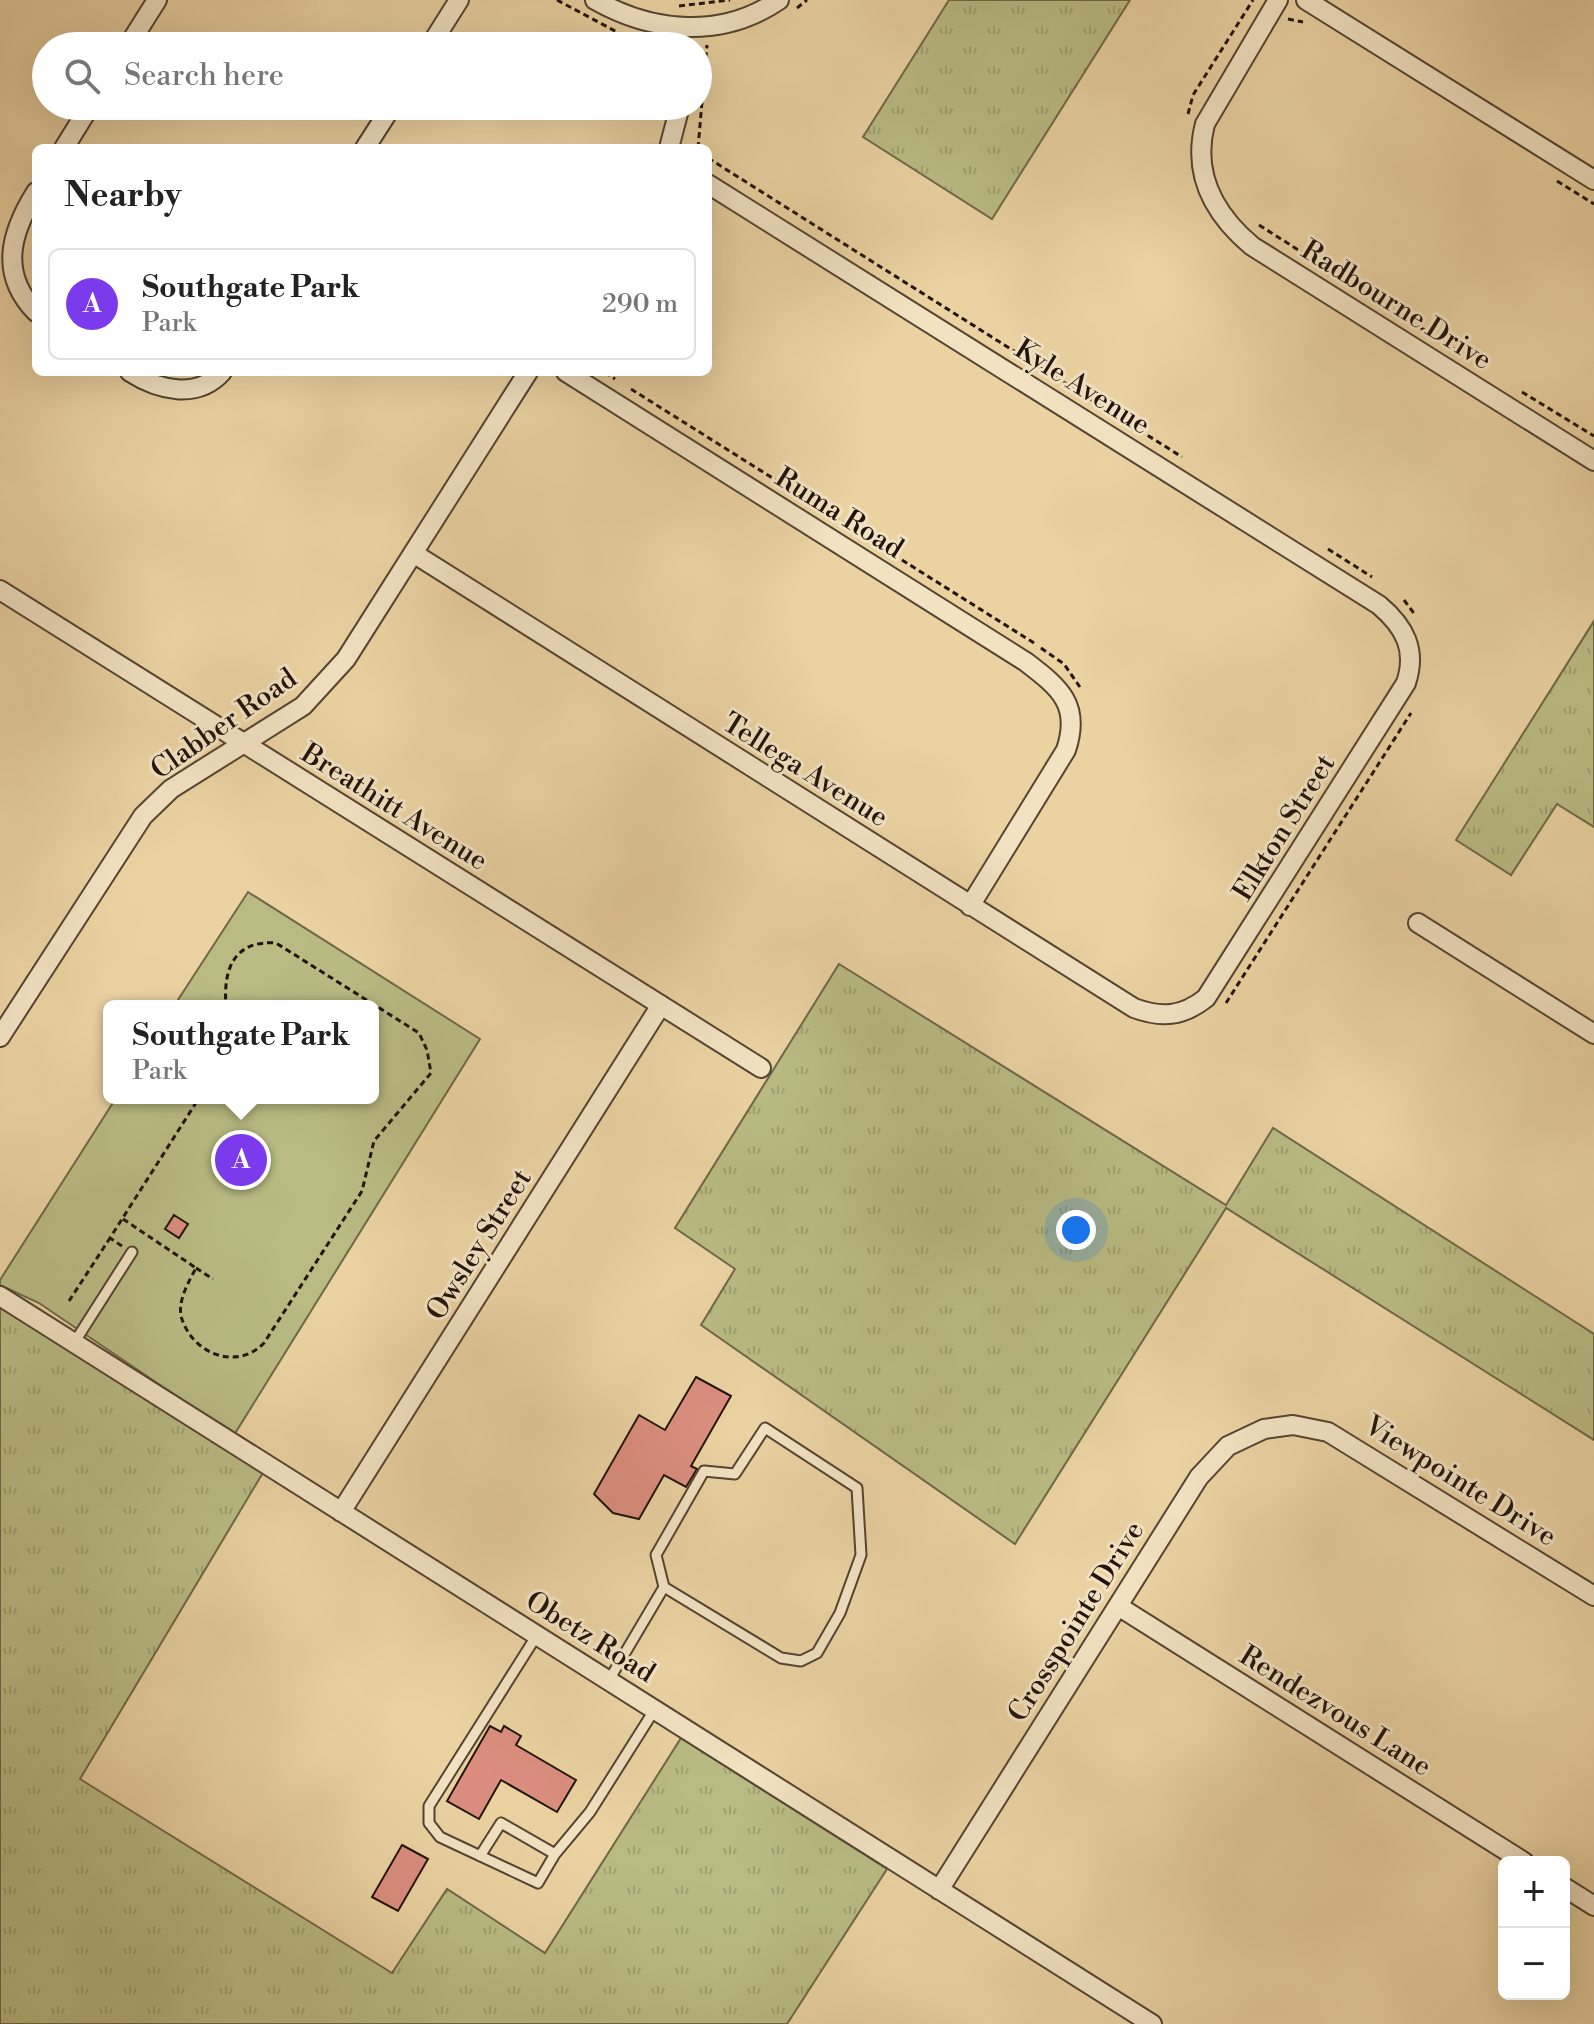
<!DOCTYPE html>
<meta charset="utf-8">
<style>
:root{--surface:#fff;--page:#f2f2f2;--text:#222;--muted:#767676;--line:#e0e0e0;--accent:#7c3aed}
body{margin:0;font-family:"Libre Bodoni",serif;background:var(--page);color:var(--text)}
.controls{position:absolute;right:24px;bottom:24px;display:grid;overflow:hidden;border-radius:12px;box-shadow:0 8px 32px #0002}
.controls button{width:72px;height:72px;display:grid;place-items:center;padding:0;border:0;border-bottom:2px solid var(--line);background:var(--surface);color:var(--text);font:40px sans-serif}
.you{position:absolute;left:1076px;top:1230px;width:28px;height:28px;margin:-20px;border:6px solid #fff;border-radius:50%;background:#1a73e8;box-shadow:0 0 0 12px #1a73e833}
.badge{display:grid;place-items:center;width:52px;height:52px;border-radius:50%;background:var(--accent);color:#fff;font-size:26px;font-weight:700}
.pin{position:absolute;translate:-50% -50%;border:4px solid #fff;box-shadow:0 2px 8px #0006}
.popup{position:absolute;left:103px;top:1000px;width:276px;height:104px;box-sizing:border-box;display:grid;place-content:center;border-radius:12px;background:var(--surface);filter:drop-shadow(0 2px 6px #0005);font-size:26px;white-space:nowrap;color:var(--muted)}
.popup b{font-size:30px;color:var(--text)}
.popup::after{content:'';position:absolute;left:50%;top:100%;margin-left:-16px;border:16px solid transparent;border-top-color:var(--surface)}
.list{margin:0;padding:0;list-style:none}
h2{display:flex;justify-content:space-between;align-items:center;height:104px;margin:0;padding:0 32px;font-size:34px}
h2 small{font-size:26px;font-weight:400;color:var(--muted)}
.list li{display:grid;grid-template-columns:52px 1fr auto;gap:24px;align-items:center;box-sizing:border-box;height:112px;margin:0 16px 16px;padding:0 16px;border:2px solid var(--line);border-radius:12px}
.list b{display:block;font-size:30px;white-space:nowrap}
.list p{margin:0;font-size:26px;white-space:nowrap;color:var(--muted)}
.list em{font-size:26px;font-style:normal;color:var(--muted)}
.icon{flex:none;width:44px;height:44px;fill:none;stroke:currentColor;stroke-width:2;stroke-linecap:round;stroke-linejoin:round}
.map{position:relative;flex:none;width:1594px;height:2024px;overflow:hidden}
.search{position:absolute;background:var(--surface);box-shadow:0 8px 32px #0002;left:32px;top:32px;width:680px;height:88px;display:flex;align-items:center;gap:20px;box-sizing:border-box;padding:0 28px;border-radius:44px;color:var(--muted);font-size:30px}
.panel{position:absolute;background:var(--surface);box-shadow:0 8px 32px #0002;left:32px;top:144px;width:680px;height:232px;border-radius:12px}
.map>svg:first-child{display:block}
</style>
<div class="map">
<svg width="1594" height="2024" viewBox="0 0 1594 2024">
<defs>
<pattern id="grass-tufts" width="24" height="20" patternUnits="userSpaceOnUse" patternTransform="scale(2)"><rect width="24" height="20" fill="#b9bb83"/><path d="M3 7l-1-3M5 7V3M7 7l1-3M15 17l-1-3M17 17v-4M19 17l1-3" fill="none" stroke="#9fa070"/></pattern>
</defs>
<rect width="100%" height="100%" fill="#ead2a1"/>
<filter id="stains"><feTurbulence type="fractalNoise" baseFrequency=".0025" numOctaves="4"/><feColorMatrix values="0 0 0 0 .2 0 0 0 0 .09 0 0 0 0 .02 0 0 0 .5 -.17"/></filter>
<radialGradient id="worn" r=".72"><stop offset=".6" stop-color="#630" stop-opacity="0"/><stop offset="1" stop-color="#630" stop-opacity=".3"/></radialGradient>
<path fill="url(#grass-tufts)" stroke="#6e6848" stroke-width="2" d="M 949,0 L 1130,0 L 992,219 L 863,137 Z
M 1594,621 L 1594,827 L 1557,804 L 1511,875 L 1456,840 Z
M 839,964 L 1226,1205 L 1273,1128 L 1594,1334 L 1594,1440 L 1226,1208 L 1015,1544 L 701,1325 L 735,1269 L 675,1228 Z
M 0,1307 L 264,1471 L 80,1779 L 392,1973 L 447,1889 L 545,1953 L 681,1738 L 887,1869 L 787,2024 L 0,2024 Z"/>
<path fill="#b9bb83" stroke="#6e6848" stroke-width="2" d="M 248,892 L 480,1039 L 234,1435 L 39,1303 L 0,1285 L 0,1280 L 116,1098 L 373,1098 L 373,1006 L 174,1006 Z"/>
<path fill="#db8e7f" stroke="#22140d" stroke-width="2" d="M 174,1215 L 188,1224 L 179,1238 L 165,1229 Z
M 696,1377 L 731,1396 L 691,1466 L 697,1469 L 686,1487 L 664,1475 L 639,1519 L 613,1513 L 594,1494 L 639,1415 L 665,1430 Z
M 490,1726 L 501,1732 L 504,1726 L 521,1736 L 516,1745 L 576,1780 L 557,1812 L 501,1780 L 479,1819 L 447,1801 Z
M 402,1845 L 428,1859 L 398,1911 L 372,1897 Z"/>
<g fill="none" stroke-linecap="round" stroke-linejoin="round">
<defs>
<path id="service" d="M 74,1343 L 132,1252
M 537,1635 L 429,1806 L 429,1823 L 440,1837 L 538,1883 L 555,1854 L 590,1812 L 655,1709
M 609,1680 L 664,1587 L 781,1658 L 801,1661 L 817,1653 L 840,1613 L 861,1555 L 857,1488 L 765,1428 L 735,1474 L 704,1471 L 656,1555 L 664,1587
M 480,1856 L 501,1823 L 555,1854"/>
<path id="minor" d="M 595,0 C 653,33 722,39 779,0
M 1278,0 L 1205,124 C 1192,174 1214,214 1252,246 L 1594,461
M 1306,0 L 1594,180
M 128,46 L 157,0
M 430,46 L 459,0
M 64,148 L 90,106
M 365,148 L 392,106
M 669,148 L 680,106
M 36,192 C 9,235 0,275 36,312
M 130,372 C 158,390 197,400 222,372
M 566,372 L 1026,662 C 1060,688 1081,705 1066,750 L 970,906
M 413,553 L 1134,1008 C 1161,1018 1182,1017 1206,998 L 1406,683 C 1417,650 1405,627 1379,605 L 708,184
M 0,590 L 761,1068
M 1418,923 L 1594,1034
M 0,1037 L 143,816 L 171,789 L 303,706 L 346,659 L 528,372
M 0,1296 L 1152,2024
M 341,1512 L 661,1005
M 1118,1606 L 1524,1862
M 1564,1887 L 1594,1906
M 939,1890 L 1199,1477 L 1228,1446 L 1264,1429 L 1293,1425 L 1328,1432 L 1594,1596"/>
</defs>
<use href="#service" stroke="#544432" stroke-width="13"/>
<use href="#minor" stroke="#544432" stroke-width="22"/>
<path stroke="#22140d" stroke-width="3" stroke-dasharray="6 4" stroke-linecap="butt" d="M 557,0 L 617,32
M 679,6 L 730,0
M 797,8 L 807,0
M 1288,19 L 1303,22
M 1188,114 L 1193,95 L 1253,0
M 698,148 L 707,45
M 708,158 L 1182,457
M 1557,181 L 1594,204
M 1259,225 L 1462,354
M 605,372 L 615,379
M 631,389 L 852,528
M 1522,392 L 1594,436
M 1328,549 L 1372,577
M 902,560 L 1034,643
M 1404,600 L 1416,616
M 1041,648 L 1064,664 L 1082,690
M 1226,1003 L 1411,713
M 123,1219 L 196,1268 C 189,1281 178,1300 181,1316 C 191,1353 236,1372 264,1343 L 362,1191 L 374,1141 L 431,1073 L 427,1050 L 419,1033 L 276,943 C 234,940 223,969 226,1006
M 122,1246 L 110,1238 L 199,1098
M 196,1268 L 213,1279
M 69,1301 L 110,1238"/>
<use href="#service" stroke="#f1e2c2" stroke-width="9"/>
<use href="#minor" stroke="#f1e2c2" stroke-width="18"/>
</g>
<g text-anchor="middle" stroke-width="6" stroke-linejoin="round" paint-order="stroke">
<g font-size="28" fill="#22140d" stroke="#f1e2c2">
<text transform="translate(1397 304) rotate(32)" y="10">Radbourne Drive</text>
<text transform="translate(1083 386) rotate(32)" y="10">Kyle Avenue</text>
<text transform="translate(840 512) rotate(32)" y="10">Ruma Road</text>
<text transform="translate(223 723) rotate(-35)" y="10">Clabber Road</text>
<text transform="translate(806 769) rotate(32)" y="10">Tellega Avenue</text>
<text transform="translate(395 806) rotate(32)" y="10">Breathitt Avenue</text>
<text transform="translate(1283 827) rotate(-58)" y="10">Elkton Street</text>
<text transform="translate(478 1244) rotate(-58)" y="10">Owsley Street</text>
<text transform="translate(1461 1480) rotate(32)" y="10">Viewpointe Drive</text>
<text transform="translate(1075 1621) rotate(-58)" y="10">Crosspointe Drive</text>
<text transform="translate(591 1636) rotate(32)" y="10">Obetz Road</text>
<text transform="translate(1336 1710) rotate(32)" y="10">Rendezvous Lane</text>
</g>
</g>
<rect width="100%" height="100%" filter="url(#stains)"/>
<rect width="100%" height="100%" fill="url(#worn)"/>
</svg>
<div class="controls">
<button>+</button>
<button>−</button>
</div>
<div class="you"></div>
<div class="pin badge" style="left:241px;top:1160px">A</div>
<div class="popup"><b>Southgate Park</b>Park</div>
<div class="search"><svg class="icon" aria-label="search" viewBox="0 0 24 24"><circle cx="10" cy="10" r="6"/><path d="M15 15l6 6"/></svg>Search here</div>
<section class="panel">
<h2>Nearby<small></small></h2>
<ul class="list">
<li><span class="badge">A</span><div><b>Southgate Park</b><p>Park</p></div><em>290 m</em></li>
</ul>
</section>
</div>
